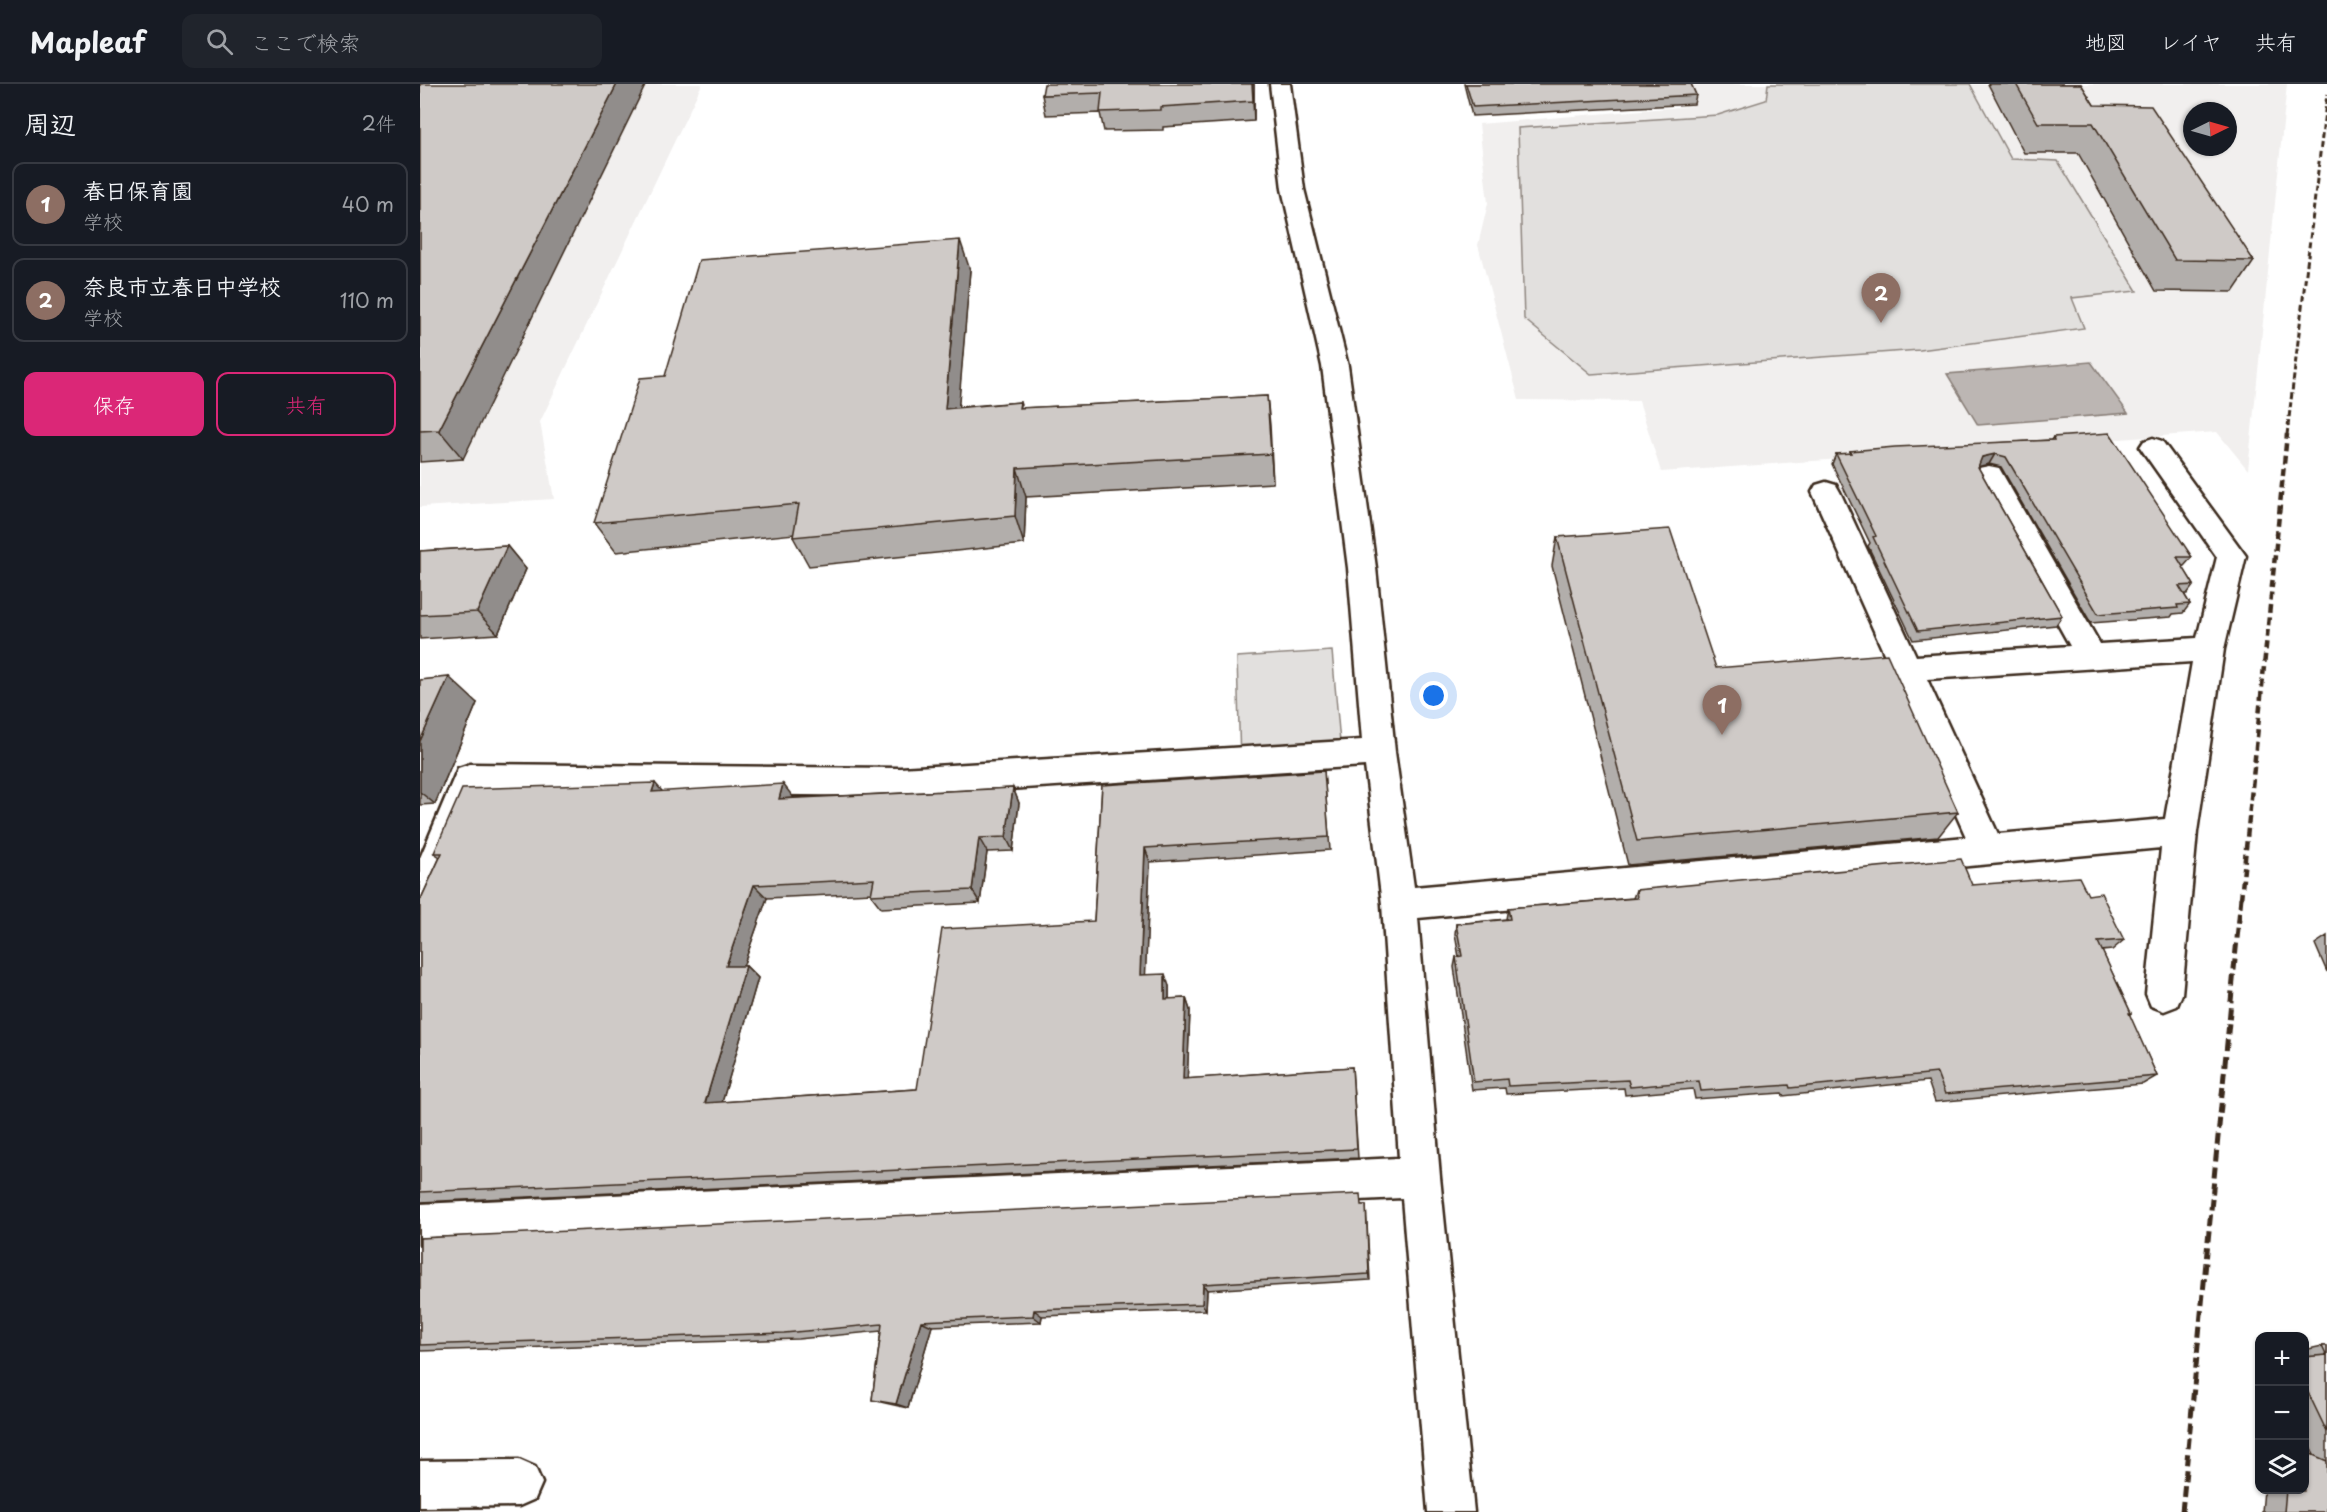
<!DOCTYPE html>
<html lang="ja">
<meta charset="utf-8">
<style>
:root{--surface:#171b24;--page:#20242c;--text:#f1f3f6;--muted:#9ea1a6;--line:#363941;--accent:#db2777}
body{margin:0;font-family:"Playpen Sans","Klee One",sans-serif;background:var(--page);color:var(--text)}
.controls{position:absolute;right:18px;bottom:18px;display:grid;overflow:hidden;border-radius:12px;box-shadow:0 2px 4px #0004}
.controls button{width:54px;height:54px;display:grid;place-items:center;padding:0;border:0;border-bottom:2px solid var(--line);background:var(--surface);color:var(--text);font:30px sans-serif}
.compass{position:absolute;left:1763px;top:18px;width:54px;height:54px;border-radius:50%;background:var(--surface);box-shadow:0 2px 4px #0004;rotate:85deg}
.you{position:absolute;left:1014px;top:612px;width:21px;height:21px;margin:-15px;border:4px solid #fff;border-radius:50%;background:#1a73e8;box-shadow:0 0 0 9px #1a73e833}
.badge{display:grid;place-items:center;width:39px;height:39px;border-radius:50%;background:var(--accent);color:#fff;font-size:20px;font-weight:700}
.pin{position:absolute;translate:-50% -50px;filter:drop-shadow(0 2px 3px #0008)}
.pin::after{content:'';position:absolute;top:32px;width:21px;height:18px;background:inherit;clip-path:polygon(0 0,100% 0,50% 100%)}
.list{margin:0;padding:0;list-style:none}
h2{display:flex;justify-content:space-between;align-items:center;height:78px;margin:0;padding:0 24px;font-size:26px}
h2 small{font-size:20px;font-weight:400;color:var(--muted)}
.list li{display:grid;grid-template-columns:39px 1fr auto;gap:18px;align-items:center;box-sizing:border-box;height:84px;margin:0 12px 12px;padding:0 12px;border:2px solid var(--line);border-radius:12px}
.list b{display:block;font-size:22px;white-space:nowrap}
.list p{margin:0;font-size:20px;white-space:nowrap;color:var(--muted)}
.list em{font-size:20px;font-style:normal;color:var(--muted)}
.actions{display:flex;gap:12px;padding:18px 24px}
.actions a{flex:1;padding:14px 0;border:2px solid var(--accent);border-radius:12px;text-align:center;font-size:21px;color:var(--accent)}
.actions .main{background:var(--accent);color:#fff}
.icon{flex:none;width:33px;height:33px;fill:none;stroke:currentColor;stroke-width:2;stroke-linecap:round;stroke-linejoin:round}
.map{position:relative;flex:none;width:1907px;height:1428px;overflow:hidden}
header{display:flex;align-items:center;gap:36px;box-sizing:border-box;height:84px;padding:0 30px;background:var(--surface);border-bottom:2px solid var(--line)}
header strong{font-size:28px}
nav{display:flex;gap:33px;margin-inline-start:auto;font-size:21px}
.search{width:420px;height:54px;background:var(--page);display:flex;align-items:center;gap:15px;box-sizing:border-box;padding:0 21px;border-radius:12px;color:var(--muted);font-size:22px}
main{display:flex}
aside{flex:1;background:var(--surface)}
.map>svg:first-child{display:block}
</style>
<header>
<strong>Mapleaf</strong>
<div class="search"><svg class="icon" aria-label="search" viewBox="0 0 24 24"><circle cx="10" cy="10" r="6"/><path d="M15 15l6 6"/></svg>ここで検索</div>
<nav><a>地図</a><a>レイヤ</a><a>共有</a></nav>
</header>
<main>
<aside>
<h2>周辺<small>2件</small></h2>
<ul class="list">
<li><span class="badge" style="background:#8d6e63">1</span><div><b>春日保育園</b><p>学校</p></div><em>40 m</em></li>
<li><span class="badge" style="background:#8d6e63">2</span><div><b>奈良市立春日中学校</b><p>学校</p></div><em>110 m</em></li>
</ul>
<div class="actions"><a class="main">保存</a><a>共有</a></div>
</aside>
<div class="map">
<svg width="1907" height="1428" viewBox="0 0 1907 1428">
<rect width="100%" height="100%" fill="#fff"/>
<filter id="ink" filterUnits="userSpaceOnUse"><feTurbulence type="fractalNoise" baseFrequency=".0167" numOctaves="2"/><feDisplacementMap in="SourceGraphic" scale="12" xChannelSelector="R" yChannelSelector="G"/><feConvolveMatrix kernelMatrix="1 2 1 2 8 2 1 2 1" color-interpolation-filters="sRGB"/></filter>
<g filter="url(#ink)">
<path fill="#f1efee" fill-rule="evenodd" d="M 0,0 L 282,0 L 120,338 L 134,415 L 0,423 Z
M 1262,0 L 1867,0 L 1828,386 L 1797,348 L 1241,388 L 1219,317 L 1099,316 L 1058,161 L 1068,119 L 1059,40 L 1271,22 ZM 1772,27 L 1808,27 L 1808,63 L 1772,63 Z"/>
<path fill="#e2e0de" stroke="#8e857e" stroke-width="1.5" d="M 1348,0 L 1550,0 L 1591,75 L 1638,77 L 1717,207 L 1652,214 L 1664,244 L 1500,266 L 1171,290 L 1104,235 L 1098,44 L 1298,31 L 1346,16 Z
M 912,567 L 921,670 L 820,678 L 817,573 Z"/>
<path fill="#bcb6b3" stroke="#887e77" stroke-width="1.5" d="M 1671,278 L 1708,329 L 1558,341 L 1527,290 Z"/>
<g fill="none" stroke-linecap="round" stroke-linejoin="round">
<defs>
<path id="minor" d="M 850,0 L 870,0 L 884,105 L 928,282 L 956,484 L 975,668 L 994,803 L 1546,753 L 1392,408 L 1396,401 L 1406,398 L 1416,401 L 1420,408 L 1496,572 L 1650,562 L 1555,391 L 1559,384 L 1569,382 L 1579,384 L 1680,560 L 1777,554 L 1797,473 L 1724,369 L 1720,363 L 1724,357 L 1733,354 L 1742,357 L 1826,472 L 1804,565 L 1777,748 L 1762,910 L 1757,922 L 1744,927 L 1731,922 L 1726,910 L 1741,764 L 998,834 L 1020,1093 L 1054,1428 L 1008,1428 L 982,1114 L 0,1160 L 0,1120 L 979,1074 L 962,820 L 945,682 L 480,712 L 61,708 L 12,826 L 0,830 L 0,774 L 38,684 L 50,680 L 480,684 L 942,656 L 928,484 L 902,282 L 862,105 ZM 1772,578 L 1745,735 L 1578,750 L 1507,595 Z
M 99,1376 L 115,1383 L 122,1399 L 115,1415 L 99,1422 L 0,1423 L 0,1377 Z"/>
</defs>
<use href="#minor" stroke="#3b2a1e" stroke-width="5"/>
<use href="#minor" fill="#fff" fill-rule="evenodd"/>
<path stroke="#3b2a1e" stroke-width="3" stroke-dasharray="6 3" stroke-linecap="butt" d="M 1867,351 L 1907,10"/>
<path stroke="#3b2a1e" stroke-width="4.5" stroke-dasharray="8 4.5" stroke-linecap="butt" d="M 1821,815 L 1867,350"/>
<path stroke="#3b2a1e" stroke-width="5" stroke-dasharray="11 5" stroke-linecap="butt" d="M 1762,1428 L 1821,813"/>
</g>
<path fill="#b2aeab" stroke="#3b2a1e" stroke-width="1.5" d="M 0,0 L 43,375 L 0,378 Z
M 834,0 L 834,37 L 743,43 L 743,46 L 684,47 L 680,29 L 626,31 L 622,11 Z
M 1044,0 L 1271,0 L 1276,11 L 1274,20 L 1052,32 Z
M 1568,0 L 1661,0 L 1674,21 L 1834,177 L 1813,208 L 1736,207 L 1658,69 L 1604,69 Z
M 550,186 L 538,323 L 600,318 L 602,324 L 847,312 L 853,399 L 606,413 L 604,460 L 389,482 L 373,453 L 374,450 L 196,468 L 174,439 L 245,292 Z
M 1633,353 L 1772,473 L 1764,482 L 1762,482 L 1774,501 L 1767,510 L 1764,510 L 1770,520 L 1763,529 L 1753,530 L 1751,533 L 1671,539 L 1581,383 L 1569,380 L 1558,383 L 1642,532 L 1636,541 L 1493,556 L 1448,462 L 1450,459 L 1412,380 L 1416,370 L 1429,370 L 1430,367 L 1631,356 Z
M 1137,453 L 1296,584 L 1538,728 L 1518,753 L 1208,781 L 1132,482 Z
M 87,462 L 106,485 L 78,550 L 0,555 L 0,467 Z
M 0,596 L 57,619 L 15,720 L 0,721 Z
M 904,687 L 910,766 L 730,778 L 725,891 L 749,902 L 749,915 L 766,914 L 770,926 L 767,995 L 932,983 L 938,1074 L 0,1118 L 0,817 L 20,773 L 14,769 L 243,708 L 374,714 L 593,704 L 599,719 L 593,767 L 567,768 L 560,819 L 461,824 L 451,811 L 452,809 L 347,814 L 323,882 L 326,882 L 338,894 L 302,1018 L 497,1005 L 674,837 L 682,701 Z
M 1552,801 L 1668,811 L 1704,856 L 1692,866 L 1682,867 L 1711,929 L 1709,931 L 1737,992 L 1723,1000 L 1515,1018 L 1508,997 L 1363,1012 L 1362,1009 L 1275,1015 L 1273,1005 L 1205,1011 L 1204,1004 L 1086,1010 L 1085,1004 L 1052,1006 L 1034,883 L 1036,873 L 1039,873 L 1035,850 L 1036,840 L 1086,835 L 1088,824 L 1213,814 L 1216,806 Z
M 1907,852 L 1907,888 L 1895,860 Z
M 946,1121 L 950,1196 L 787,1206 L 786,1226 L 622,1232 L 621,1238 L 512,1242 L 488,1324 L 465,1319 L 452,1316 L 461,1247 L 378,1255 L 0,1267 L 0,1154 Z
M 1902,1262 L 1907,1262 L 1907,1428 L 1842,1428 L 1844,1406 L 1884,1406 L 1894,1371 L 1884,1351 L 1884,1266 Z"/>
<path fill="#918d8b" stroke="#3b2a1e" stroke-width="1.5" d="M 197,0 L 226,0 L 43,375 L 19,346 Z
M 832,0 L 834,0 L 834,37 L 833,17 Z
M 540,156 L 550,186 L 536,354 L 525,325 Z
M 847,312 L 850,341 L 853,399 Z
M 1575,370 L 1569,380 L 1557,383 L 1562,373 Z
M 597,384 L 606,413 L 604,460 L 595,432 Z
M 87,462 L 106,485 L 78,550 L 57,528 Z
M 29,593 L 57,619 L 15,720 L 0,708 L 0,657 Z
M 235,699 L 248,714 L 232,708 Z
M 363,700 L 374,714 L 359,715 Z
M 593,704 L 599,719 L 593,767 L 586,753 Z
M 559,754 L 567,768 L 560,819 L 552,806 Z
M 725,764 L 730,778 L 725,903 L 720,891 Z
M 334,801 L 347,814 L 319,894 L 306,882 Z
M 326,882 L 338,894 L 299,1029 L 285,1019 Z
M 745,890 L 749,902 L 749,927 L 745,915 Z
M 766,914 L 770,926 L 767,1005 L 763,995 Z
M 783,1200 L 787,1206 L 786,1226 L 782,1220 Z
M 614,1226 L 622,1232 L 621,1238 L 613,1232 Z
M 501,1237 L 512,1242 L 488,1324 L 476,1320 Z"/>
<path fill="#cfcac7" stroke="#3b2a1e" stroke-width="1.5" d="M 0,0 L 197,0 L 19,346 L 0,347 Z
M 624,0 L 832,0 L 833,17 L 740,23 L 740,26 L 680,28 L 682,9 L 622,11 Z
M 1046,0 L 1271,0 L 1276,11 L 1053,23 Z
M 1596,0 L 1661,0 L 1674,21 L 1731,22 L 1834,177 L 1755,176 L 1673,39 L 1618,39 Z
M 540,156 L 525,325 L 600,318 L 599,324 L 847,312 L 851,370 L 597,384 L 595,432 L 373,453 L 379,420 L 174,439 L 220,294 L 245,292 L 279,176 Z
M 1690,349 L 1772,473 L 1757,473 L 1774,501 L 1759,502 L 1770,520 L 1757,521 L 1758,524 L 1678,530 L 1586,373 L 1575,370 L 1562,373 L 1558,383 L 1642,532 L 1498,547 L 1453,453 L 1456,452 L 1416,370 L 1431,369 L 1430,367 L 1475,363 L 1634,356 L 1633,353 Z
M 1250,445 L 1296,584 L 1467,570 L 1538,728 L 1217,757 L 1137,453 Z
M 87,462 L 57,528 L 0,531 L 0,467 Z
M 29,593 L 0,657 L 0,596 Z
M 904,687 L 909,753 L 725,764 L 720,891 L 745,890 L 745,915 L 766,914 L 763,995 L 932,983 L 937,1065 L 0,1108 L 0,817 L 22,769 L 14,769 L 42,705 L 235,699 L 232,708 L 363,700 L 359,715 L 593,704 L 586,753 L 559,754 L 552,806 L 451,811 L 454,795 L 334,801 L 306,882 L 326,882 L 285,1019 L 497,1005 L 522,845 L 674,837 L 682,701 Z
M 1541,775 L 1552,801 L 1659,793 L 1668,811 L 1681,809 L 1704,856 L 1678,858 L 1711,929 L 1709,929 L 1737,992 L 1525,1010 L 1517,989 L 1370,1004 L 1369,1001 L 1281,1007 L 1279,997 L 1210,1003 L 1208,996 L 1088,1002 L 1087,995 L 1054,998 L 1036,873 L 1042,872 L 1036,840 L 1090,835 L 1088,824 L 1217,814 L 1216,806 Z
M 940,1110 L 941,1121 L 946,1121 L 949,1190 L 783,1200 L 782,1220 L 614,1226 L 613,1232 L 501,1237 L 476,1320 L 452,1316 L 462,1240 L 364,1249 L 0,1261 L 0,1154 Z
M 1902,1262 L 1907,1262 L 1907,1348 L 1884,1300 L 1884,1273 L 1906,1271 Z
M 1884,1367 L 1907,1377 L 1907,1428 L 1864,1428 L 1866,1406 L 1884,1406 Z"/>
</g>
</svg>
<div class="controls">
<button>+</button>
<button>−</button>
<button><svg class="icon" aria-label="layers" viewBox="0 0 24 24"><path d="M12 4l9 5-9 5-9-5zM3 14l9 5 9-5"/></svg></button>
</div>
<svg class="compass" viewBox="-18 -18 36 36"><path d="M0-13l5 13h-10z" fill="#e53935"/><path d="M0 13l5-13h-10z" fill="#9ea1a6"/></svg>
<div class="you"></div>
<div class="pin badge" style="left:1302px;top:651px;background:#8d6e63">1</div>
<div class="pin badge" style="left:1461px;top:239px;background:#8d6e63">2</div>
</div>
</main>
